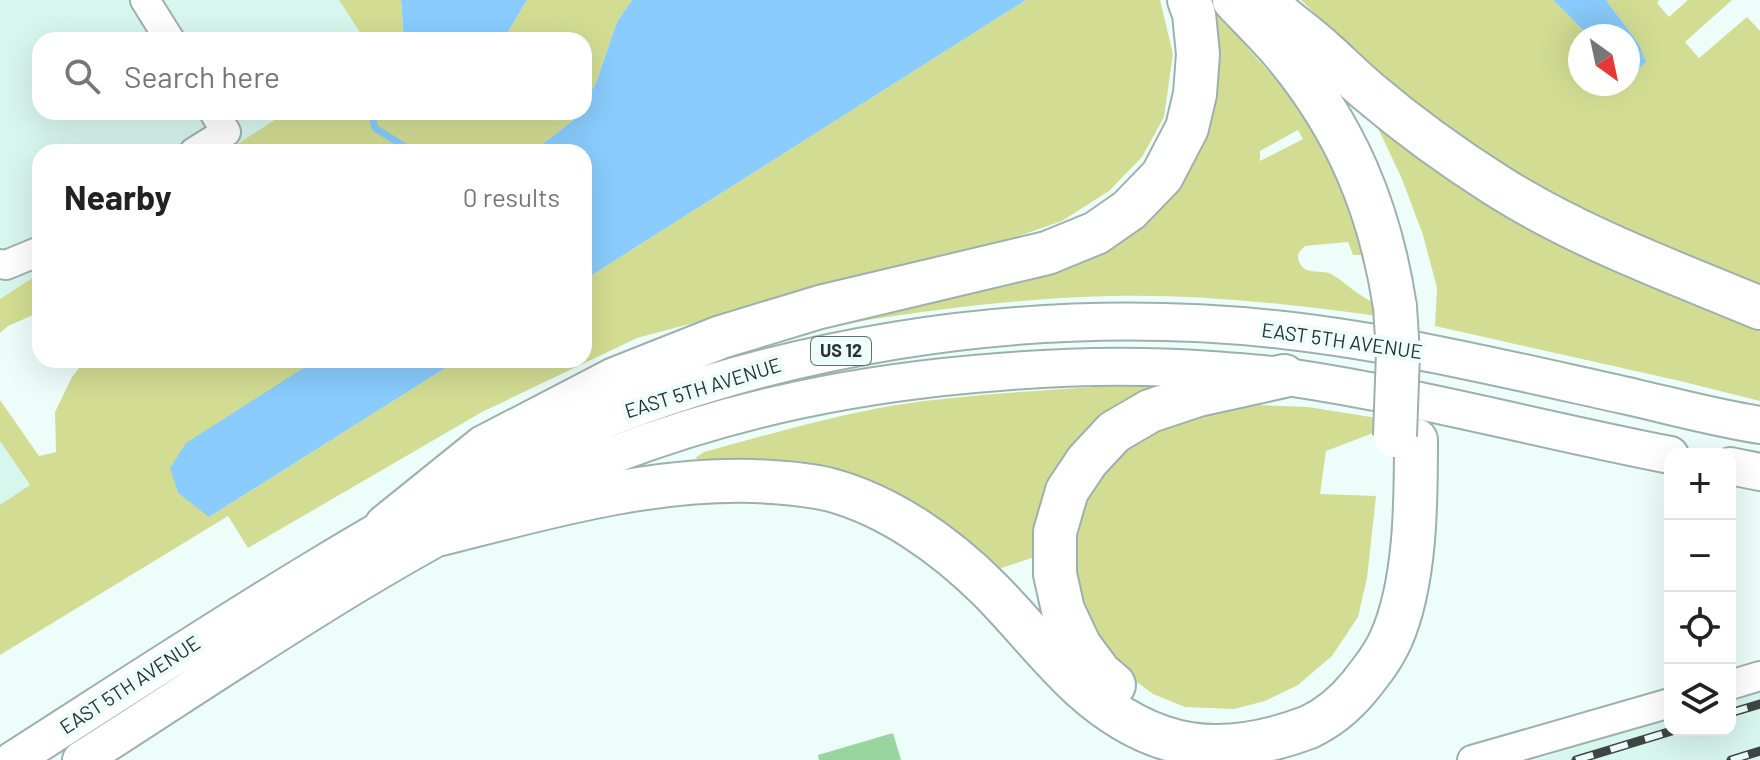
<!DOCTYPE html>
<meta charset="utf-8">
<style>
:root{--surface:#fff;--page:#f2f2f2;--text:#222;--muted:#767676;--line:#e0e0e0}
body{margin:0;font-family:Barlow,sans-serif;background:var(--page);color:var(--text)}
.controls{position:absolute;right:24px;bottom:24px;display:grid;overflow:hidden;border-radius:16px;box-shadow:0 8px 32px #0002}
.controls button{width:72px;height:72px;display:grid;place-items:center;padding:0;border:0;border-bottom:2px solid var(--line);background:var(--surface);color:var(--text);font:40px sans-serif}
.compass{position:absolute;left:1568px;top:24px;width:72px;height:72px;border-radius:50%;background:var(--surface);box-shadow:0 8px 32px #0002;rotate:147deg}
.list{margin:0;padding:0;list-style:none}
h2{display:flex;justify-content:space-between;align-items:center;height:104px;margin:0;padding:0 32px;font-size:34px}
h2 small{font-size:26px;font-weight:400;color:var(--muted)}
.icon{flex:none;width:44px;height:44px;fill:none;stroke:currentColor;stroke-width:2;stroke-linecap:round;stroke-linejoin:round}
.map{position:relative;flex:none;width:1760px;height:760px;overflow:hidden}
.search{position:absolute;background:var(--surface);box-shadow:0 8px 32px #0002;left:32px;top:32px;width:560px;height:88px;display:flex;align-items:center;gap:20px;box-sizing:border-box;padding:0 28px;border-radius:24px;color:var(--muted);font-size:30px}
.panel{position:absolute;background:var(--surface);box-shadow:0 8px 32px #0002;left:32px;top:144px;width:560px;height:224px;border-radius:24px}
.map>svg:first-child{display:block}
</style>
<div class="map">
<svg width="1760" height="760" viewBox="0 0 1760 760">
<rect width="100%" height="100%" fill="#edfefa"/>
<path fill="#d7f6ee" d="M 0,0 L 339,0 L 365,40 L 40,40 L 40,112 L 287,112 L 225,152 L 40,152 L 40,273 L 0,299 Z
M 0,441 L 30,486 L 0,505 Z
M 1760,691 L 1760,760 L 1535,760 L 1670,718 L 1670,730 L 1730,730 L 1730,700 Z"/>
<path fill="#d2dd93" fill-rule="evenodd" d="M 339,0 L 401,0 L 404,40 L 365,40 Z
M 527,0 L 632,0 L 617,22 L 596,83 L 584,104 L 584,40 L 503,40 Z
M 1026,0 L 1160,0 L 1173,54 L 1164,117 L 1142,157 L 1109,191 L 1062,221 L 1010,239 L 637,338 L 482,412 L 248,548 L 228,516 L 0,655 L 0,505 L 30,485 L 0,441 L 0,400 L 39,456 L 56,452 L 55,412 L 72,377 L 85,360 L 316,360 L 270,390 L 209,517 L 458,360 L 584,360 L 584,280 Z
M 1208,0 L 1250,51 L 1298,104 L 1326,154 L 1351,207 L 1368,263 L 1363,263 L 1361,255 L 1353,255 L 1348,242 L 1305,246 C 1300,251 1296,254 1299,262 C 1306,277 1322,268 1333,275 C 1347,284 1360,297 1375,303 L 1377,316 C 1289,304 1200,294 1111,296 C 1035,298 957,306 881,318 C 840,324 798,335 757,344 L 1036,265 L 1165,185 ZM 1298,130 L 1303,139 L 1260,161 L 1260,151 Z
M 1301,0 L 1553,0 L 1589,36 L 1580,36 L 1580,84 L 1628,84 L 1628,71 L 1639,44 L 1606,0 L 1659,0 L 1657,3 L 1669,17 L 1688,0 L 1732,0 L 1685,42 L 1699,58 L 1747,17 L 1760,31 L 1760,287 L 1565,202 L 1490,159 L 1402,99 Z
M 287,112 L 579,112 L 576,118 L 543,144 L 528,152 L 225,152 Z
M 1377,126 L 1760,322 L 1760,401 L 1680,381 L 1435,326 L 1437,288 L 1423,235 L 1402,179 Z
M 40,273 L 40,312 L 8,326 L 0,333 L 0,299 Z
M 1110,386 L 1169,387 L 1037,556 L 996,570 L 695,458 L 704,452 C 767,435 831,416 896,405 C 967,394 1039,391 1110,386 Z
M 1233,404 L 1308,407 L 1377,418 L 1376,432 L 1326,451 L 1320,494 L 1376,496 L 1367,578 L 1358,617 L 1332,656 L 1298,685 L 1265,701 L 1234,709 L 1185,707 L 1153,694 L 1126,674 L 1085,618 L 1071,545 L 1078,508 L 1095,478 L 1154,422 Z"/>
<path fill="#89ccfd" d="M 401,0 L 527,0 L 503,40 L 404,40 Z
M 632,0 L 1026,0 L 584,280 L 584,152 L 528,152 L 543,144 L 576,118 L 579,112 L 584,112 L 584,104 L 596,83 L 617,22 Z
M 1553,0 L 1606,0 L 1639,44 L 1646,62 L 1637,71 L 1628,71 L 1628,36 L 1589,36 Z
M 316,360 L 458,360 L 209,517 L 178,493 L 170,468 L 186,443 Z"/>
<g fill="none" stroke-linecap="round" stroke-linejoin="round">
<path stroke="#89ccfd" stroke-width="7" d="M 374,112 L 372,116 L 375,128 L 413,152"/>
</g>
<path fill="#99d59f" d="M 893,733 L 901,760 L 819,760 L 818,755 Z"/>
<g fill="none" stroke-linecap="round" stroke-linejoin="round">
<defs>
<path id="minor" d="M 145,0 L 170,40
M 194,152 L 226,132 L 214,112
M 0,264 L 6,265 L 40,251
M 1730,685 L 1760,676
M 1472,760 L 1670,703"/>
<path id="major" d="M 1730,466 L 1760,472
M 13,760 C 113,696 212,631 313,570 C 382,528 453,487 526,453 C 760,345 1027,302 1283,330 C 1398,343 1510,370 1623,395 C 1668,405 1714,418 1760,425
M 81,760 C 233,663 383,558 547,481 C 567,471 589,464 610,456 C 737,407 864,382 999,372 C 1070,366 1140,365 1211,370 C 1236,372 1262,373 1287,377 C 1416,396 1542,430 1670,455"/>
<path id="highway" d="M 1234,0 C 1250,17 1266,33 1281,50 C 1346,127 1380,208 1395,307
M 1264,0 C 1282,19 1305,33 1324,51 C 1339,64 1353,79 1369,92 C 1409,126 1452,157 1496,185 C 1578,237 1671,271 1760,308
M 386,526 L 484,447 L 615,379 L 721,337 L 820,307 L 1047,253 L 1096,233 L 1129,210 L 1162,176 L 1187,128 L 1195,94 L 1198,54 L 1194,14 L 1189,0
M 441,534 C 544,508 647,478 754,481 C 779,482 807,484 831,490 C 890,506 946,546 989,589 C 1021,621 1049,658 1082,688 C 1153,752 1222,760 1309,727 C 1328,718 1345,704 1359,687 C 1371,672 1383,657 1391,639 C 1416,583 1416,501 1416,440
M 1114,685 L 1100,673 L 1080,646 L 1063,610 L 1055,574 L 1055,532 L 1067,491 L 1087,461 L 1114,432 L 1150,411 L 1198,395 L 1284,376"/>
</defs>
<use href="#minor" stroke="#9db1ac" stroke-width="32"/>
<use href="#major" stroke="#9db1ac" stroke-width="40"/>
<use href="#highway" stroke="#9db1ac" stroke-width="46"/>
<use href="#minor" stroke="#fff" stroke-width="28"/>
<use href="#major" stroke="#fff" stroke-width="36"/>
<use href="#highway" stroke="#fff" stroke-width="42"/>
<defs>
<path id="rail" d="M 1730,713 L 1760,704
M 1576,760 L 1675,730
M 1731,760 L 1760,751"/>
</defs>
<use href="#rail" stroke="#3c4642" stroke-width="9"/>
<use href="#rail" stroke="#edfefa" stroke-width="6" stroke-dasharray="18" stroke-linecap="butt"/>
<defs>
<path id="highway-bridge" d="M 1395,307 L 1398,353 L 1395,436"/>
</defs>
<use href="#highway-bridge" stroke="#9db1ac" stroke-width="46" stroke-linecap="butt"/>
<use href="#highway-bridge" stroke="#fff" stroke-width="42"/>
</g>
<g text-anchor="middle" stroke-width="8" stroke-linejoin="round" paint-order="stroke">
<rect fill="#edfefa" stroke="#636e6b" stroke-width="2" x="811" y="337" width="60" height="28" rx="6"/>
<g font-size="18" font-weight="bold" fill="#28312e">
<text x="841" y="357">US 12</text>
</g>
<g font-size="20" fill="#28312e" stroke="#edfefa">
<text transform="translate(1342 341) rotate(8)" y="7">EAST 5TH AVENUE</text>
<text transform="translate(703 388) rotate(-17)" y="7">EAST 5TH AVENUE</text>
<text transform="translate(130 685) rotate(-33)" y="7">EAST 5TH AVENUE</text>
</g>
</g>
</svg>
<div class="controls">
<button>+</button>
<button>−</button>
<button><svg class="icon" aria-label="locate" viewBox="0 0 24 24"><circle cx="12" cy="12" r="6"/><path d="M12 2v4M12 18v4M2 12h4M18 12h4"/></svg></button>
<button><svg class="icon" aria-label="layers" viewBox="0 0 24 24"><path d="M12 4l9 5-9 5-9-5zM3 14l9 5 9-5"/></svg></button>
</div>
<svg class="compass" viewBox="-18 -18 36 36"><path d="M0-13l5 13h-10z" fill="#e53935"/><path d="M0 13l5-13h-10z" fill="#767676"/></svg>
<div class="search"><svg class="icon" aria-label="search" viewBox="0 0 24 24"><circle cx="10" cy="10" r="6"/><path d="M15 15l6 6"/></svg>Search here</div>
<section class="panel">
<h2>Nearby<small>0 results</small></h2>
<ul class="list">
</ul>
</section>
</div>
